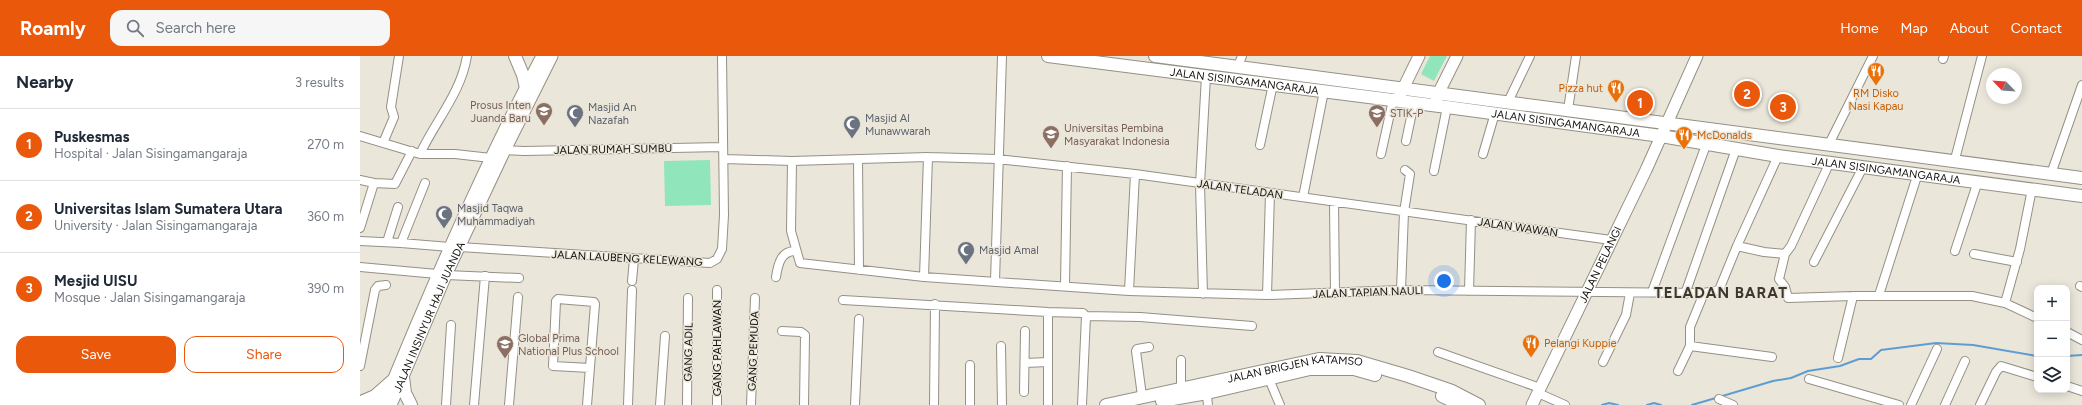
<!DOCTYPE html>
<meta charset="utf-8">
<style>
:root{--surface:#fff;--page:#f6f6f7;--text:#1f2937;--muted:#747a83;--line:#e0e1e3;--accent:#ea580c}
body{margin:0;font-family:Figtree,sans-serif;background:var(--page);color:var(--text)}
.controls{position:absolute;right:12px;bottom:12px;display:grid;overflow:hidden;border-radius:8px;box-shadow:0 2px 10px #0003}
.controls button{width:36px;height:36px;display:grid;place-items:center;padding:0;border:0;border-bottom:1px solid var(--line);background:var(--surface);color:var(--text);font:20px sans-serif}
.compass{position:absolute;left:1626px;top:12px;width:36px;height:36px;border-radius:50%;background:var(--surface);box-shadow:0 2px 10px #0003;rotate:295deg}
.you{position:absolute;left:1084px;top:225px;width:14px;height:14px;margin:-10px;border:3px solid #fff;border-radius:50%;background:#1a73e8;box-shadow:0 0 0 6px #1a73e833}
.badge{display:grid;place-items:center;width:26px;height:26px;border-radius:50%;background:var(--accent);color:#fff;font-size:13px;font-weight:700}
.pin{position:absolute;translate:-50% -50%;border:2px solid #fff;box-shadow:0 1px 4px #0006}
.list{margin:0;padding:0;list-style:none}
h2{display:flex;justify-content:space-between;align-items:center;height:52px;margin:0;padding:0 16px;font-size:17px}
h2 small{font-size:13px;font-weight:400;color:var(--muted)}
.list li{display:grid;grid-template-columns:26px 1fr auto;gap:12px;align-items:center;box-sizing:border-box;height:72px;padding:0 16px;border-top:1px solid var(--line)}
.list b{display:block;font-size:15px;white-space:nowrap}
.list p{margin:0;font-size:13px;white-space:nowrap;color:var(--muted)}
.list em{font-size:13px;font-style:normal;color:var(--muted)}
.actions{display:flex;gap:8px;padding:12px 16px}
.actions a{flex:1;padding:9px 0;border:1px solid var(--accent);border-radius:12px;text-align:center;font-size:14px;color:var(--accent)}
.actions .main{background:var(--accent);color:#fff}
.icon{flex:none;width:22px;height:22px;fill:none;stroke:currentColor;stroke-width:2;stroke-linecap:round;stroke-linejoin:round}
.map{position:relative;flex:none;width:1722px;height:349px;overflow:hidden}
header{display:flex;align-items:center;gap:24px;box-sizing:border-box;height:56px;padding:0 20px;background:var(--accent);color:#fff}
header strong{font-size:19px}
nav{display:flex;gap:22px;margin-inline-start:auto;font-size:14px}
.search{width:280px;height:36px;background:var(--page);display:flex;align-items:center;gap:10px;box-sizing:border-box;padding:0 14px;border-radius:12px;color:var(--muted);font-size:15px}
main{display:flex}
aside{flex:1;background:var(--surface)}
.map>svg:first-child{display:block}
</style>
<header>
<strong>Roamly</strong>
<div class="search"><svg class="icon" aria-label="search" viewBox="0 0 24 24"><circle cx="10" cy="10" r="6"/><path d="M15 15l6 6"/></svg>Search here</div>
<nav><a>Home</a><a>Map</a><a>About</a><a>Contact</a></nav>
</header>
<main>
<aside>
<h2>Nearby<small>3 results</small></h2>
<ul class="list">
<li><span class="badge">1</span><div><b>Puskesmas</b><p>Hospital · Jalan Sisingamangaraja</p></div><em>270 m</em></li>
<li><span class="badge">2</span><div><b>Universitas Islam Sumatera Utara</b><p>University · Jalan Sisingamangaraja</p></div><em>360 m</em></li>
<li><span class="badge">3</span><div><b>Mesjid UISU</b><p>Mosque · Jalan Sisingamangaraja</p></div><em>390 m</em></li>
</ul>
<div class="actions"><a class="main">Save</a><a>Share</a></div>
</aside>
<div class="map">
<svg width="1722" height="349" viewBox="0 0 1722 349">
<rect width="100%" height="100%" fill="#ebe6da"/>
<path fill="#91e5bb" d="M 1070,0 L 1087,0 L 1074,25 L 1061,18 Z
M 350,104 L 351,149 L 305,150 L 304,105 Z"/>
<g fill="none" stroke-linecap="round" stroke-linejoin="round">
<path stroke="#5e9dd2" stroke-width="2" d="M 1707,300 L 1722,299
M 1242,349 L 1249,347 L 1258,349
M 1287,349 L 1294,347 L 1301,349
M 1332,349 L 1413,325 L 1431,322 L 1448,315 L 1480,310 L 1499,303 L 1511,303 L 1521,294 L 1576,287 L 1613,289 L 1677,300"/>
<defs>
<path id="street" d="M 1583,3 L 1584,0
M 878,10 L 882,0
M 1147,48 L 1170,0
M 1208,54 L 1216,0
M 0,80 L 60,98 L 95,98 L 131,102
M 1046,85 L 1054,47
M 23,87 L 34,61 L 31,51 L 39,0
M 900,89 L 913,28
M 1468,90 L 1513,0
M 145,94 L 164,95 L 362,91
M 60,98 C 76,64 101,37 107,0
M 1021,98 L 1033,44
M 1123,98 L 1135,57
M 364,103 L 432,105 L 568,101 L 637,103 L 775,118 L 1251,184
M 498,103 L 499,214
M 432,105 L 431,175 L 440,207 L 564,221 L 769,235
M 1594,107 L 1622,0
M 1074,115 L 1087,51
M 775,118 L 769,235 L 907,239 L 1041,234 L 1344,237 L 1359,234 L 1377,190 L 1418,100
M 1691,118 L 1722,29
M 0,124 L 14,127
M 943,141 L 964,35
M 974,146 L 975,237
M 0,172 L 14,127 L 35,128 L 52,95
M 0,185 L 41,187 L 90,191
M 27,186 L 38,151
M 41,187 L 65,127
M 1377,190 L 1404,196 L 1425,198 L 1431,190 L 1470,106
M 100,191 L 350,207 L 357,203 L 362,193 L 364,159 L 362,0
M 1595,195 L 1618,125
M 1425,198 L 1419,223 L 1425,231 L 1428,242 L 1493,240 L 1612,240 L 1645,247 L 1677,262
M 1614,198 L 1657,206
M 1454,206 L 1503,111
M 0,211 L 77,218
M 86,219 L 159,222
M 416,221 C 418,208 421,195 435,195
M 564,221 L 568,101
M 272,225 L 274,203
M 635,225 L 642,0
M 705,229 L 707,110
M 1720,230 L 1722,231
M 1041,234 L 1044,156 L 1050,118 L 1045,114
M 1109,235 L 1111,164
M 1292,236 L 1346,89
M 1344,237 L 1330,271 L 1330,290 L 1412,301
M 843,238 L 840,128 L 846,20
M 1325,238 L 1376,93
M 907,239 L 910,137
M 1519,239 L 1558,117
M 483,244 L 688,256 L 723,257 L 726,260 L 780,261 L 892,270
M 1645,247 L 1660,193 L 1672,133
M 422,275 L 441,276 L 445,279 L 444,349
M 1707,276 L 1722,284
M 641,290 L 642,349
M 1078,296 L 1180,332
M 1478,302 L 1493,240
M 821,304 L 821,333
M 1243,306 L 1266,259 L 1270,237
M 665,307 L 688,306
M 0,310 L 15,234 L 18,230 L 26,229
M 1318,315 L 1330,290
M 909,323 L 920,349
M 1449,323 L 1539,349
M 1707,330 L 1722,335
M 846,332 L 848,349
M 664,336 L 665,275
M 1178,337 L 1205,349
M 782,340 L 776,295 L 777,293 L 789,291
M 1359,343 L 1373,349
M 86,349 L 91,269
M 114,349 L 125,220
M 149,349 L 158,241
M 227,349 L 235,248 L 234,246 L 198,243 L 196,245 L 193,310 L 230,312
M 268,349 L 272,234
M 300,349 L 305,280
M 327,349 L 328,242
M 357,349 L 357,234
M 391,349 L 395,242
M 495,349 L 499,263
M 574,349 L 575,248
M 610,349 L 610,309
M 688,349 L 688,256
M 722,349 L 726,260
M 1551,349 L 1577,293
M 1585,349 L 1605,305
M 1620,349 L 1636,316 L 1641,310 L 1677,321"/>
<g id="secondary">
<path d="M 1039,41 L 1059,0"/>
<path d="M 1075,49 L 1078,38 L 1097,0"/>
<path d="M 23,349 C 71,231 122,113 182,0"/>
<path id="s1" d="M 31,349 L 86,219 L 145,94 L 192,0"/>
<path id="s2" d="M 1172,349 L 1286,114 L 1337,0"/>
</g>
<g id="primary">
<path d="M 155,0 L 163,19 L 166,32"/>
<path id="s3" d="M 688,0 L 1087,51 L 1301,80 L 1418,100 L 1722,140"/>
<path d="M 795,0 L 1722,122"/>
<path d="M 43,321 L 45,337 L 51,349"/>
<path d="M 1082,340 L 1101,349"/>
<path d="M 802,345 L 847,337 L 950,313 L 994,313 L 1015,319"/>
<path d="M 1,346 L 15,340 L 32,325"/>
<path d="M 3,346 L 26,349"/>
<path id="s4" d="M 746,349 L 959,303 L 997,305 L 1048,320 L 1092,335 L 1119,349"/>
</g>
</defs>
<use href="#street" stroke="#959085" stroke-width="10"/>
<use href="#secondary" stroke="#959085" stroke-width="13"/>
<use href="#primary" stroke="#959085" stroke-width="14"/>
<use href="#street" stroke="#fff" stroke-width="8"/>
<use href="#secondary" stroke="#fff" stroke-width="11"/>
<use href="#primary" stroke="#fff" stroke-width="12"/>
</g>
<defs>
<symbol id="restaurant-pin" viewBox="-11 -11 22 30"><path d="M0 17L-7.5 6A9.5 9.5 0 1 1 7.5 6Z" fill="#e8710a" stroke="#ebe6da"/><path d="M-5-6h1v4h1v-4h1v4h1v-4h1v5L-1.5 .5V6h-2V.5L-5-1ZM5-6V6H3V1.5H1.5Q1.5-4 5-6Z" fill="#fff"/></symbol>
<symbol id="school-pin" viewBox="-11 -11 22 30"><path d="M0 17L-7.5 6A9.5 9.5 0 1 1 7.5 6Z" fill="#8d6e63" stroke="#ebe6da"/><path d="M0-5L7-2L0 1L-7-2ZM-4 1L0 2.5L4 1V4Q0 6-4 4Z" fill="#fff"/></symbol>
<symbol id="mosque-pin" viewBox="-11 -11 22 30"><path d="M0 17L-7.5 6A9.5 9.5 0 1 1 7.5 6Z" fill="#6b7280" stroke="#ebe6da"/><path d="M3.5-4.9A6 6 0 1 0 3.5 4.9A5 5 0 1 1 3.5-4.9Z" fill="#fff"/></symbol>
<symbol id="university-pin" viewBox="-11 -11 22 30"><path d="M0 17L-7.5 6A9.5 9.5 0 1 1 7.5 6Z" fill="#8d6e63" stroke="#ebe6da"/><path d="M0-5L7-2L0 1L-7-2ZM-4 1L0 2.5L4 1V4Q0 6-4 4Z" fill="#fff"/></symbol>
</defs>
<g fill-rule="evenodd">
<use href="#restaurant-pin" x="1506" y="5" width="20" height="27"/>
<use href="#restaurant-pin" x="1246" y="22" width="20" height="27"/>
<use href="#school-pin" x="174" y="45" width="20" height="27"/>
<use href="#mosque-pin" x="205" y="47" width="20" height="27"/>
<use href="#university-pin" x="1007" y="47" width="20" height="27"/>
<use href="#mosque-pin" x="482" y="58" width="20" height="27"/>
<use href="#university-pin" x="681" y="68" width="20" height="27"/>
<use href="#restaurant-pin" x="1314" y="69" width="20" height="27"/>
<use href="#mosque-pin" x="74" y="148" width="20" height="27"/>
<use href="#mosque-pin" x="596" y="184" width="20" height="27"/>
<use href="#restaurant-pin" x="1161" y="277" width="20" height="27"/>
<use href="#school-pin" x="135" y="278" width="20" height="27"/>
</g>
<g text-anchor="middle" stroke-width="3" stroke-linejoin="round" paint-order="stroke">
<g font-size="11" fill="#11100c" stroke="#ebe6da">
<text dy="4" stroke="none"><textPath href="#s3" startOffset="198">JALAN SISINGAMANGARAJA</textPath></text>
<text dy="4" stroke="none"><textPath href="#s3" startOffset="522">JALAN SISINGAMANGARAJA</textPath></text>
<text transform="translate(253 93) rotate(-1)" y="4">JALAN RUMAH SUMBU</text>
<text dy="4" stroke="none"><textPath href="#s3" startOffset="846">JALAN SISINGAMANGARAJA</textPath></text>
<text transform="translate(880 133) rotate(8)" y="4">JALAN TELADAN</text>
<text transform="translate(1158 171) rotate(8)" y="4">JALAN WAWAN</text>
<text transform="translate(267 202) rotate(3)" y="4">JALAN LAUBENG KELEWANG</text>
<text dy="4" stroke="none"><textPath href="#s2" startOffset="156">JALAN PELANGI</textPath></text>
<text transform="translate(1008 236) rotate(-2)" y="4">JALAN TAPIAN NAULI</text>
<text dy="4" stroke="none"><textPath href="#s1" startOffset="96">JALAN INSINYUR HAJI JUANDA</textPath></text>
<text transform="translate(357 292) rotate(-90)" y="4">GANG PAHLAWAN</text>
<text transform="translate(393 295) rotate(-88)" y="4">GANG PEMUDA</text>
<text transform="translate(328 296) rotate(-89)" y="4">GANG ADIL</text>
<text dy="4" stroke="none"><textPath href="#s4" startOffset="193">JALAN BRIGJEN KATAMSO</textPath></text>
</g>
<g font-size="11" fill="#c56008" stroke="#ebe6da" text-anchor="start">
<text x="1243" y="36" text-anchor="end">Pizza hut</text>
<text x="1516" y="41" text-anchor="middle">RM Disko<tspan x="1516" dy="13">Nasi Kapau</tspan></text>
<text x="1337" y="83">McDonalds</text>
<text x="1184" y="291">Pelangi Kuppie</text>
</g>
<g font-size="11" fill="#785e54" stroke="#ebe6da" text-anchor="start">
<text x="171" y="53" text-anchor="end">Prosus Inten<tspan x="171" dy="13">Juanda Baru</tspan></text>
<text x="1030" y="61">STIK-P</text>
<text x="704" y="76">Universitas Pembina<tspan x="704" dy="13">Masyarakat Indonesia</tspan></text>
<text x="158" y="286">Global Prima<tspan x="158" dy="13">National Plus School</tspan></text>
</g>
<g font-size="11" fill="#5b616d" stroke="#ebe6da" text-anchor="start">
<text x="228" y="55">Masjid An<tspan x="228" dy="13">Nazafah</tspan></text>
<text x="505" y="66">Masjid Al<tspan x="505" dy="13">Munawwarah</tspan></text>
<text x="97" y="156">Masjid Taqwa<tspan x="97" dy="13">Muhammadiyah</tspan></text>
<text x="619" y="198">Masjid Amal</text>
</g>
<g font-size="15" font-weight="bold" letter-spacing="1" fill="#3c382f" stroke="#ebe6da">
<text x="1361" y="242">TELADAN BARAT</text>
</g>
</g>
</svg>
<div class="controls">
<button>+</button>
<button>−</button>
<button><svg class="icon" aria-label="layers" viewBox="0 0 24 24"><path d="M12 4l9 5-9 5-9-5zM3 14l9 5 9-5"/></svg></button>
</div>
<svg class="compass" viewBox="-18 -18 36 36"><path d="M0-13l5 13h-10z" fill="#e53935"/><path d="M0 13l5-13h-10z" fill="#747a83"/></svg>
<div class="you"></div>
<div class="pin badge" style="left:1280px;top:47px">1</div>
<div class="pin badge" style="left:1387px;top:38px">2</div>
<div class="pin badge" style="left:1423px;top:51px">3</div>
</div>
</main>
